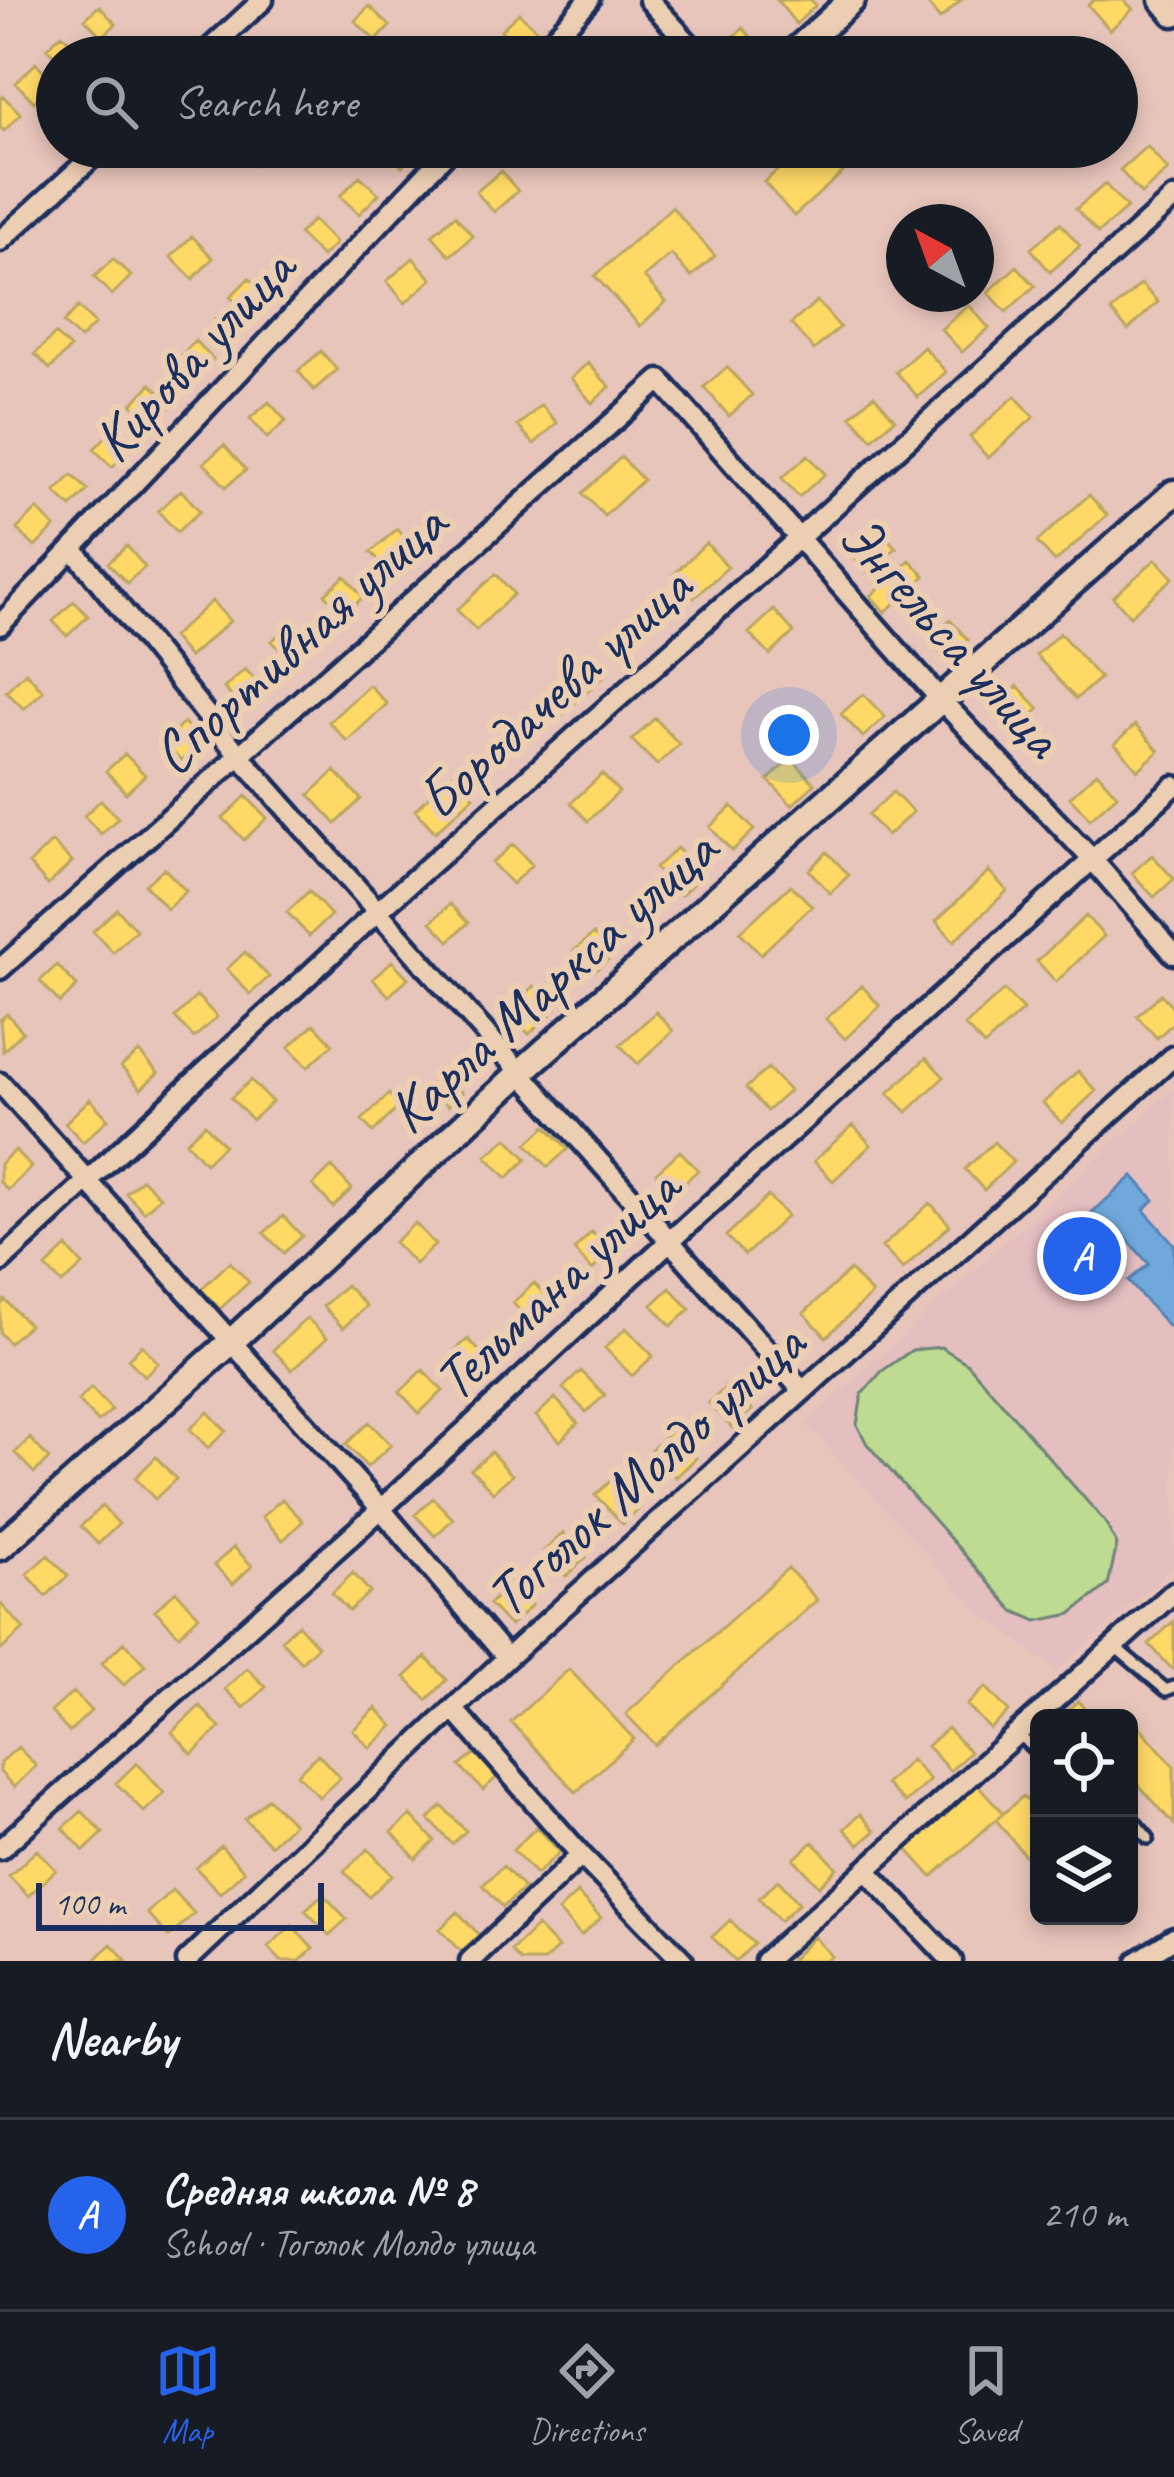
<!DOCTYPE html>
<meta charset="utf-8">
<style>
:root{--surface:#171b24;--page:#20242c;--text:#f1f3f6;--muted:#9ea1a6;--line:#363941;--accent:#2563eb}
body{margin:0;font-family:Caveat,sans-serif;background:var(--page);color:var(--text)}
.controls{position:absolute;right:36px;bottom:36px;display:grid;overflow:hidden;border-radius:18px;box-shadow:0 6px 18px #0003}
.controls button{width:108px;height:108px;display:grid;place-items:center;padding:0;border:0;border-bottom:3px solid var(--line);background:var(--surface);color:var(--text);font:60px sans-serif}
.compass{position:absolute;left:886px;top:204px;width:108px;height:108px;border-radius:50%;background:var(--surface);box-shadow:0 6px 18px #0003;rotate:319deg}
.scale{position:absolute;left:36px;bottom:30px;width:288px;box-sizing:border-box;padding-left:12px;border:6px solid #1b2f5e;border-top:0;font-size:33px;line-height:42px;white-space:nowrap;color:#1b2f5e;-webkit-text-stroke:9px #eccfb3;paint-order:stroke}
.you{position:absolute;left:789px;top:735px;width:42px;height:42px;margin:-30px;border:9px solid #fff;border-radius:50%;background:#1a73e8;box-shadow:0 0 0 18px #1a73e833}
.badge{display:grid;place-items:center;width:78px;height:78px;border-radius:50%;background:var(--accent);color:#fff;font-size:39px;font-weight:700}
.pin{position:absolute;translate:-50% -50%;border:6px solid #fff;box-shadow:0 3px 12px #0006}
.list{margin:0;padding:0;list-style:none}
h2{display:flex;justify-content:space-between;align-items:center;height:156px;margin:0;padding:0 48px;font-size:51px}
h2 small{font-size:39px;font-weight:400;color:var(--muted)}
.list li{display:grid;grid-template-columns:78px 1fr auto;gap:36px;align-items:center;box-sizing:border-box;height:192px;padding:0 48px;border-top:3px solid var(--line)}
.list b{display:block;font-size:45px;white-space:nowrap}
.list p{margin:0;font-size:39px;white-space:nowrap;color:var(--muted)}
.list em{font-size:39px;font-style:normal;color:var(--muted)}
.icon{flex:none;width:66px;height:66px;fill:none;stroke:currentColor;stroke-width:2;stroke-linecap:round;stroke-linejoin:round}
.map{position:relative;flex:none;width:1174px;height:1961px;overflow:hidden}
.search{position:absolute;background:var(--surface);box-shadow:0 6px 18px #0003;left:36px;right:36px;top:36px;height:132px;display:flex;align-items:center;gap:30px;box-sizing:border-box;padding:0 42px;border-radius:66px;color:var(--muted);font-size:45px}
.sheet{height:348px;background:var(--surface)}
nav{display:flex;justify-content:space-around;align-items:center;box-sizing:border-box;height:168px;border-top:3px solid var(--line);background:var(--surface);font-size:33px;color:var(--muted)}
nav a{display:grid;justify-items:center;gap:6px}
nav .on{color:var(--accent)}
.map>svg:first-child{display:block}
</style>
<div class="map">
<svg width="1174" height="1961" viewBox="0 0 1174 1961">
<rect width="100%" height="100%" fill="#e8c5bb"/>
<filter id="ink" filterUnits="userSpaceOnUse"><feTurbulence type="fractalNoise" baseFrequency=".00833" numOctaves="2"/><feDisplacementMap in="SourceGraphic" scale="24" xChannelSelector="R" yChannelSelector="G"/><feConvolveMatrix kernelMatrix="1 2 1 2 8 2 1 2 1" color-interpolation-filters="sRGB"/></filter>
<g filter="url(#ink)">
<path fill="#e5bec0" d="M 1174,1088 L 1174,1565 L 1057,1671 L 978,1610 L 806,1424 Z"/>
<path fill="#bfda91" stroke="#6d8478" stroke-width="3" d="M 941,1347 L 968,1364 L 1105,1522 L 1117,1545 L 1108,1585 L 1071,1614 L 1037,1621 L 1014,1611 L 867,1444 L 857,1425 L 862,1394 L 882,1371 L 912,1350 Z"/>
<path fill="#ffd966" stroke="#bba664" stroke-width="3" d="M 777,0 L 811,0 L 816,5 L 796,24 Z
M 924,0 L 961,0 L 940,19 Z
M 1094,0 L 1124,0 L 1133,9 L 1110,30 L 1088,5 Z
M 99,6 L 116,24 L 102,37 L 85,19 Z
M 369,6 L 390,26 L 376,41 L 355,21 Z
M 519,13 L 538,31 L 520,49 L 501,30 Z
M 743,28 L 765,52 L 760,57 L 738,57 L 726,44 Z
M 62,34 L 83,56 L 82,57 L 57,58 L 47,48 Z
M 36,63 L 54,82 L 34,102 L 16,83 Z
M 3,96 L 21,114 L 4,131 L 0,127 L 0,99 Z
M 1147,146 L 1168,170 L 1141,194 L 1120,170 Z
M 237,147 L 273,147 L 255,165 Z
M 383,147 L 420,147 L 402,166 Z
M 804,147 L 871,147 L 794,216 L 764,182 Z
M 501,171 L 518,191 L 494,212 L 476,192 Z
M 360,176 L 379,194 L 359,214 L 340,196 Z
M 1105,184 L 1127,208 L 1098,233 L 1076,209 Z
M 672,207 L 715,256 L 691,277 L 671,254 L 644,277 L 666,302 L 640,326 L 595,276 Z
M 455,215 L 473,236 L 450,256 L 432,235 Z
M 313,220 L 336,243 L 322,257 L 299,234 Z
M 1060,223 L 1080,246 L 1050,272 L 1031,249 Z
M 192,236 L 213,258 L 193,279 L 171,257 Z
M 413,258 L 432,279 L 405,303 L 387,281 Z
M 113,259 L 131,276 L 112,295 L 94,277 Z
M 1017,266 L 1035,286 L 1006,312 L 988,292 Z
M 249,278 L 267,295 L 248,314 L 230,297 Z
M 1141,284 L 1158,302 L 1128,330 L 1111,311 Z
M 817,301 L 840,327 L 814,350 L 791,324 Z
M 969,305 L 989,328 L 962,352 L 941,329 Z
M 78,307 L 95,324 L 80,339 L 63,323 Z
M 228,307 L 247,327 L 235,339 L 215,320 Z
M 55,334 L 70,348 L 50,369 L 35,354 Z
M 195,341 L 213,359 L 199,373 L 181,356 Z
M 924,347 L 946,372 L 918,397 L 896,372 Z
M 321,351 L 337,370 L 314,390 L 298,371 Z
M 588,363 L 610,387 L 592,403 L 571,378 Z
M 727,367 L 752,395 L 729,416 L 704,387 Z
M 151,384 L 172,405 L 153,424 L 132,404 Z
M 874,395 L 895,419 L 872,439 L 851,416 Z
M 1015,396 L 1034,417 L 988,458 L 970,437 Z
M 269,402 L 286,421 L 267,438 L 250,418 Z
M 541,405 L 557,423 L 534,444 L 518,426 Z
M 114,428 L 133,446 L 112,467 L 94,449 Z
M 224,445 L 246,470 L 226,487 L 204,463 Z
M 808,455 L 825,474 L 799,497 L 782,478 Z
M 621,457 L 643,480 L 604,516 L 583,493 Z
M 72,475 L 88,490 L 71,507 L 55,492 Z
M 181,490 L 200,511 L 177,532 L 158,511 Z
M 1089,495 L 1107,515 L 1055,562 L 1037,542 Z
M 37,509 L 55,527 L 35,547 L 17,529 Z
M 876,526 L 896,548 L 868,573 L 848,551 Z
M 397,529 L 414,549 L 389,571 L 371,552 Z
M 706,543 L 728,567 L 694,598 L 673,575 Z
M 127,546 L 145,567 L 127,583 L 108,563 Z
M 1156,559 L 1173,578 L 1130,616 L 1113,597 Z
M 910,560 L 925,576 L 885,612 L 871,596 Z
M 496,574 L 514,594 L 476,630 L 457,610 Z
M 345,576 L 363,597 L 343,615 L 325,594 Z
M 74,601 L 88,616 L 67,636 L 53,621 Z
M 212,601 L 230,621 L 189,657 L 172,637 Z
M 774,610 L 794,632 L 770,655 L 749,633 Z
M 950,620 L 968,640 L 946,660 L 928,639 Z
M 290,624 L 310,647 L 292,663 L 272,641 Z
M 1060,633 L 1100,678 L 1076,699 L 1036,655 Z
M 589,654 L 607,673 L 559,718 L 540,699 Z
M 245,669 L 263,688 L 242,708 L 224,688 Z
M 26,672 L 43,691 L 24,709 L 6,691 Z
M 369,685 L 387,704 L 347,741 L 329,722 Z
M 1018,686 L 1039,709 L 1013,732 L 992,709 Z
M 863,694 L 885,717 L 863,737 L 841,714 Z
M 655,718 L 679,744 L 657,765 L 632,740 Z
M 184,723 L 202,742 L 181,761 L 163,742 Z
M 1135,725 L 1159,751 L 1138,770 L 1115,744 Z
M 125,754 L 145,775 L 126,793 L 106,771 Z
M 791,758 L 815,784 L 792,805 L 768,780 Z
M 335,771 L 361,799 L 336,824 L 309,795 Z
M 1097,772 L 1117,795 L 1090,819 L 1070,797 Z
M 453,774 L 474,796 L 435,832 L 415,810 Z
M 602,774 L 619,792 L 588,821 L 571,803 Z
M 893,792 L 913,812 L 887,836 L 868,815 Z
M 246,796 L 267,818 L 244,840 L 223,818 Z
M 101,800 L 118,818 L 101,834 L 84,816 Z
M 732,806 L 754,830 L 732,851 L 710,827 Z
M 52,842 L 72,862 L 48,885 L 29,864 Z
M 513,844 L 532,865 L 512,884 L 492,863 Z
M 677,848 L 702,875 L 681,895 L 655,868 Z
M 827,852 L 849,875 L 830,893 L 809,870 Z
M 1152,855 L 1174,879 L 1154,897 L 1132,873 Z
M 164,868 L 186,891 L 167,909 L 145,885 Z
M 989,871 L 1007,891 L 954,941 L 936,921 Z
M 791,885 L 812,906 L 761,954 L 740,932 Z
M 309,891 L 331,915 L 309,936 L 287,912 Z
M 450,904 L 468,923 L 449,941 L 431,922 Z
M 117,909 L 136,930 L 113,952 L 93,931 Z
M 1086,916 L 1104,936 L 1056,982 L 1037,961 Z
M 593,934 L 613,955 L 594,972 L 574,951 Z
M 245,952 L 269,977 L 250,994 L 227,969 Z
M 392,961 L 408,978 L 389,996 L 373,979 Z
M 57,965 L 77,986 L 60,1003 L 40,981 Z
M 534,986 L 556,1009 L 529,1034 L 508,1011 Z
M 862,986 L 880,1006 L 845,1039 L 826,1019 Z
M 1004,990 L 1023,1010 L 984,1046 L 965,1026 Z
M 1161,994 L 1174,1008 L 1174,1022 L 1157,1038 L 1137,1016 Z
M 197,996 L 217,1017 L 194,1038 L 175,1017 Z
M 656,1012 L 673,1031 L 638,1064 L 620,1045 Z
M 7,1014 L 23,1032 L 3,1051 L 0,1020 Z
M 314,1024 L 333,1044 L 308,1067 L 289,1047 Z
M 139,1052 L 158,1073 L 141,1089 L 121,1067 Z
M 926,1058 L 944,1077 L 907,1112 L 888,1093 Z
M 768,1068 L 789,1091 L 767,1111 L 746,1088 Z
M 1078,1071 L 1096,1091 L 1062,1123 L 1043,1103 Z
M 443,1074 L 462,1093 L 448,1106 L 429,1087 Z
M 251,1080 L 272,1102 L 252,1120 L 231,1098 Z
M 389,1094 L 400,1106 L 373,1132 L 362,1120 Z
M 90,1099 L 108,1119 L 83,1142 L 65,1123 Z
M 205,1124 L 224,1145 L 205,1163 L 186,1142 Z
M 853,1125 L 871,1145 L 833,1181 L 814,1161 Z
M 546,1126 L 568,1149 L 548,1167 L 527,1144 Z
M 507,1138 L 527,1159 L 507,1178 L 486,1156 Z
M 994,1142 L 1013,1162 L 984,1190 L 965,1169 Z
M 15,1150 L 31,1167 L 8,1190 L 0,1182 L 0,1164 Z
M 680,1151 L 698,1170 L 673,1193 L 656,1173 Z
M 332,1167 L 352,1189 L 333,1207 L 313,1185 Z
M 142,1179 L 160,1197 L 144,1212 L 126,1193 Z
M 768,1196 L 787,1216 L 745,1255 L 726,1236 Z
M 930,1203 L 950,1225 L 903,1269 L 882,1247 Z
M 283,1216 L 302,1236 L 284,1253 L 264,1233 Z
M 415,1223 L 435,1245 L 415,1264 L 394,1242 Z
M 592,1232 L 611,1252 L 592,1270 L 574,1250 Z
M 67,1247 L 83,1265 L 62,1284 L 46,1267 Z
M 230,1262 L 249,1282 L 220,1309 L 201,1289 Z
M 850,1270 L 872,1294 L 826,1337 L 804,1313 Z
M 534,1283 L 557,1308 L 536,1328 L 513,1303 Z
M 346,1285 L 366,1306 L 343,1328 L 323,1306 Z
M 670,1288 L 690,1309 L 671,1326 L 652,1305 Z
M 5,1300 L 29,1325 L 9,1343 L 0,1333 L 0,1306 Z
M 307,1318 L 327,1338 L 292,1370 L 273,1350 Z
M 626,1328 L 653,1356 L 632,1376 L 605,1348 Z
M 468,1339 L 489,1361 L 476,1374 L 454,1351 Z
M 142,1345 L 158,1363 L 144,1376 L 128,1359 Z
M 423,1370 L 443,1391 L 419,1413 L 400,1392 Z
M 581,1371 L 605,1395 L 586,1412 L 563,1388 Z
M 729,1384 L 752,1410 L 732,1428 L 709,1403 Z
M 91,1388 L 112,1410 L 98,1422 L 78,1401 Z
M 555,1398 L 578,1423 L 560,1441 L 536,1416 Z
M 208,1412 L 226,1431 L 208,1448 L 190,1429 Z
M 369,1422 L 391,1445 L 367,1467 L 346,1444 Z
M 671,1431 L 696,1458 L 676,1477 L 651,1450 Z
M 30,1438 L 49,1459 L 34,1473 L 15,1453 Z
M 491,1452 L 512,1475 L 493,1492 L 471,1469 Z
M 156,1457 L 176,1479 L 155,1499 L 135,1478 Z
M 614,1478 L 641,1507 L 623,1524 L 595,1495 Z
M 433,1498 L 453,1519 L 435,1536 L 415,1515 Z
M 282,1499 L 303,1521 L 283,1540 L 262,1517 Z
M 102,1506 L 119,1524 L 98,1544 L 81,1526 Z
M 563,1533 L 586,1558 L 566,1576 L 544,1551 Z
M 234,1547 L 252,1566 L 233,1584 L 214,1565 Z
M 48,1555 L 68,1576 L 46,1596 L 27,1574 Z
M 788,1568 L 817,1600 L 655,1745 L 626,1714 Z
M 353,1573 L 370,1592 L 349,1611 L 332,1593 Z
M 511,1583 L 532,1605 L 510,1626 L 489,1604 Z
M 176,1591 L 199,1616 L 179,1635 L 155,1610 Z
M 0,1603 L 24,1629 L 0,1651 Z
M 1174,1621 L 1174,1667 L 1172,1669 L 1149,1644 Z
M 298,1624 L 318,1646 L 301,1662 L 281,1640 Z
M 124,1642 L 145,1665 L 124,1685 L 102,1663 Z
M 426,1657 L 447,1680 L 427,1700 L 405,1677 Z
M 247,1668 L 266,1687 L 244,1708 L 225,1689 Z
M 569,1669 L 634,1739 L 576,1792 L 511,1722 Z
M 986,1687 L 1009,1712 L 990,1729 L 967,1705 Z
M 73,1692 L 91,1711 L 69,1732 L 51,1712 Z
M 1078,1701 L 1092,1718 L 1059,1718 Z
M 200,1706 L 220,1728 L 192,1754 L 172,1732 Z
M 376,1708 L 393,1726 L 370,1748 L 353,1730 Z
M 1124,1709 L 1174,1766 L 1174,1824 L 1129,1774 L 1129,1718 L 1113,1718 Z
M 947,1728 L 970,1752 L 950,1771 L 927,1746 Z
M 18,1747 L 36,1766 L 14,1787 L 0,1772 L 0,1763 Z
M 475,1753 L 497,1777 L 483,1790 L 460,1766 Z
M 318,1754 L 340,1778 L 319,1797 L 297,1774 Z
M 911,1760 L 930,1780 L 905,1803 L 886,1784 Z
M 137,1763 L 164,1793 L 144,1812 L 116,1783 Z
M 978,1785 L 1003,1813 L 932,1877 L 907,1849 Z
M 1023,1796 L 1039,1814 L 1039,1873 L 996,1820 Z
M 268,1798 L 293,1824 L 270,1845 L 245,1819 Z
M 442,1806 L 466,1831 L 452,1844 L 429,1819 Z
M 82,1811 L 103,1833 L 84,1851 L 63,1828 Z
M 860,1814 L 875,1831 L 859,1845 L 844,1829 Z
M 411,1815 L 435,1841 L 416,1859 L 392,1832 Z
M 537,1827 L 560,1852 L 536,1874 L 513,1850 Z
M 813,1842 L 837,1868 L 819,1886 L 794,1859 Z
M 221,1846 L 244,1871 L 220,1893 L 196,1868 Z
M 368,1849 L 392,1875 L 369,1897 L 344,1871 Z
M 37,1850 L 56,1870 L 28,1896 L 9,1876 Z
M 503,1866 L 524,1888 L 503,1907 L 483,1885 Z
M 778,1880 L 799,1903 L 780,1921 L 759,1898 Z
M 172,1890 L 194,1913 L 169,1937 L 147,1913 Z
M 577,1893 L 601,1918 L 581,1936 L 558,1911 Z
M 323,1894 L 347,1919 L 329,1935 L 305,1910 Z
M 458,1912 L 479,1935 L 461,1951 L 440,1929 Z
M 730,1920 L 754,1944 L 736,1961 L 712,1937 Z
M 292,1925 L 313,1949 L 300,1961 L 281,1961 L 268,1947 Z
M 537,1926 L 558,1948 L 544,1961 L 520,1961 L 511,1951 Z
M 814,1937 L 832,1956 L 827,1961 L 790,1961 Z
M 111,1944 L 127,1961 L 94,1961 Z"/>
<path fill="#6fa8dc" stroke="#5684b6" stroke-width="3" d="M 1133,1176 L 1154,1200 L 1144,1210 L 1174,1244 L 1174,1321 L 1168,1326 L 1128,1281 L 1149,1264 L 1119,1230 L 1079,1265 L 1059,1242 Z"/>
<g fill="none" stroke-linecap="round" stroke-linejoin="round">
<defs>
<path id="service" d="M 1114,1646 L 1166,1690 L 1174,1687
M 1017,1733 L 1039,1754
M 1129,1816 L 1148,1838"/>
<path id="minor" d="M 649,0 L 701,57
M 201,57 L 263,0
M 536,57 L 589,0
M 0,241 L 103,147
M 73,549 L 238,754 L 801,1389
M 0,625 L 452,147
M 0,969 L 660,380 L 940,699 L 1091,858 L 1174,954
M 0,1083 L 381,1509 L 507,1658
M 0,1262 L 378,911 L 799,538 L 1174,198
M 454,1710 L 581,1855 L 683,1961
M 0,1849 L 381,1509 L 671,1240 L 1174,786
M 866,1870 L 952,1961
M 187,1961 L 507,1658 L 1174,1056
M 470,1961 L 581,1855
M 765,1961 L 1174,1592
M 1138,1961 L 1174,1938"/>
<path id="tertiary" d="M 1163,0 L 1174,13
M 789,57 L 852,0
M 0,1547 L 231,1342 L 521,1072 L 1174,493"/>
</defs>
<use href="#service" stroke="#1b2f5e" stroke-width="18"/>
<use href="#minor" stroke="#1b2f5e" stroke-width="27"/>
<use href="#tertiary" stroke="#1b2f5e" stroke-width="33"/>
<use href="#service" stroke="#eccfb3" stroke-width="9"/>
<use href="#minor" stroke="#eccfb3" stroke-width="18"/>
<use href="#tertiary" stroke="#eccfb3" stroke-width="24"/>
</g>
</g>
<g text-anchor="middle" stroke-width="12" stroke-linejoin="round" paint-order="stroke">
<g font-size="60" fill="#1b2f5e" stroke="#eccfb3">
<text transform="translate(192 354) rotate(-47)" y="21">Кирова улица</text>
<text transform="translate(952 635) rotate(48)" y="21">Энгельса улица</text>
<text transform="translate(298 638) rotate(-42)" y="21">Спортивная улица</text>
<text transform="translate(553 692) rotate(-42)" y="21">Бородачева улица</text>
<text transform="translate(551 980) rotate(-42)" y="21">Карла Маркса улица</text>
<text transform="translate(555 1283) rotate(-43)" y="21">Тельмана улица</text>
<text transform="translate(644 1469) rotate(-42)" y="21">Тоголок Молдо улица</text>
</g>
</g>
</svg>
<div class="controls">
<button><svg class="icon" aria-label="locate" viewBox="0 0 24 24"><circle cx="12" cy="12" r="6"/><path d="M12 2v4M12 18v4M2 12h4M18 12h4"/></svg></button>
<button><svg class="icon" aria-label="layers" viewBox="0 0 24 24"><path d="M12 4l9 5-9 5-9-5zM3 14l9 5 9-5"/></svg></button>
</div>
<svg class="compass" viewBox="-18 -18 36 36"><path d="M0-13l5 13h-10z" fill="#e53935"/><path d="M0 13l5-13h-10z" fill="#9ea1a6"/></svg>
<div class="scale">100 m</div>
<div class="you"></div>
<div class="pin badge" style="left:1082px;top:1256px">A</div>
<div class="search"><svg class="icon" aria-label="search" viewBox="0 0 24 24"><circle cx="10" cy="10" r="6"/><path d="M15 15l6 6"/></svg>Search here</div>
</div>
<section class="sheet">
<h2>Nearby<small></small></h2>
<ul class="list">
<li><span class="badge">A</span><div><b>Средняя школа № 8</b><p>School · Тоголок Молдо улица</p></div><em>210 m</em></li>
</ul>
</section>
<nav>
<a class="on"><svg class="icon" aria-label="map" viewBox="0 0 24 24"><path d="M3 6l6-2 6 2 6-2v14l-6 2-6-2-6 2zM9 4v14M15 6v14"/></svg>Map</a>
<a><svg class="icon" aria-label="directions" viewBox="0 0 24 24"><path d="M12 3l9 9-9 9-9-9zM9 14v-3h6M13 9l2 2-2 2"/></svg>Directions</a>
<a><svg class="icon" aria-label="saved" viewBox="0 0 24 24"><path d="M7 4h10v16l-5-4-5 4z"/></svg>Saved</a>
</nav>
